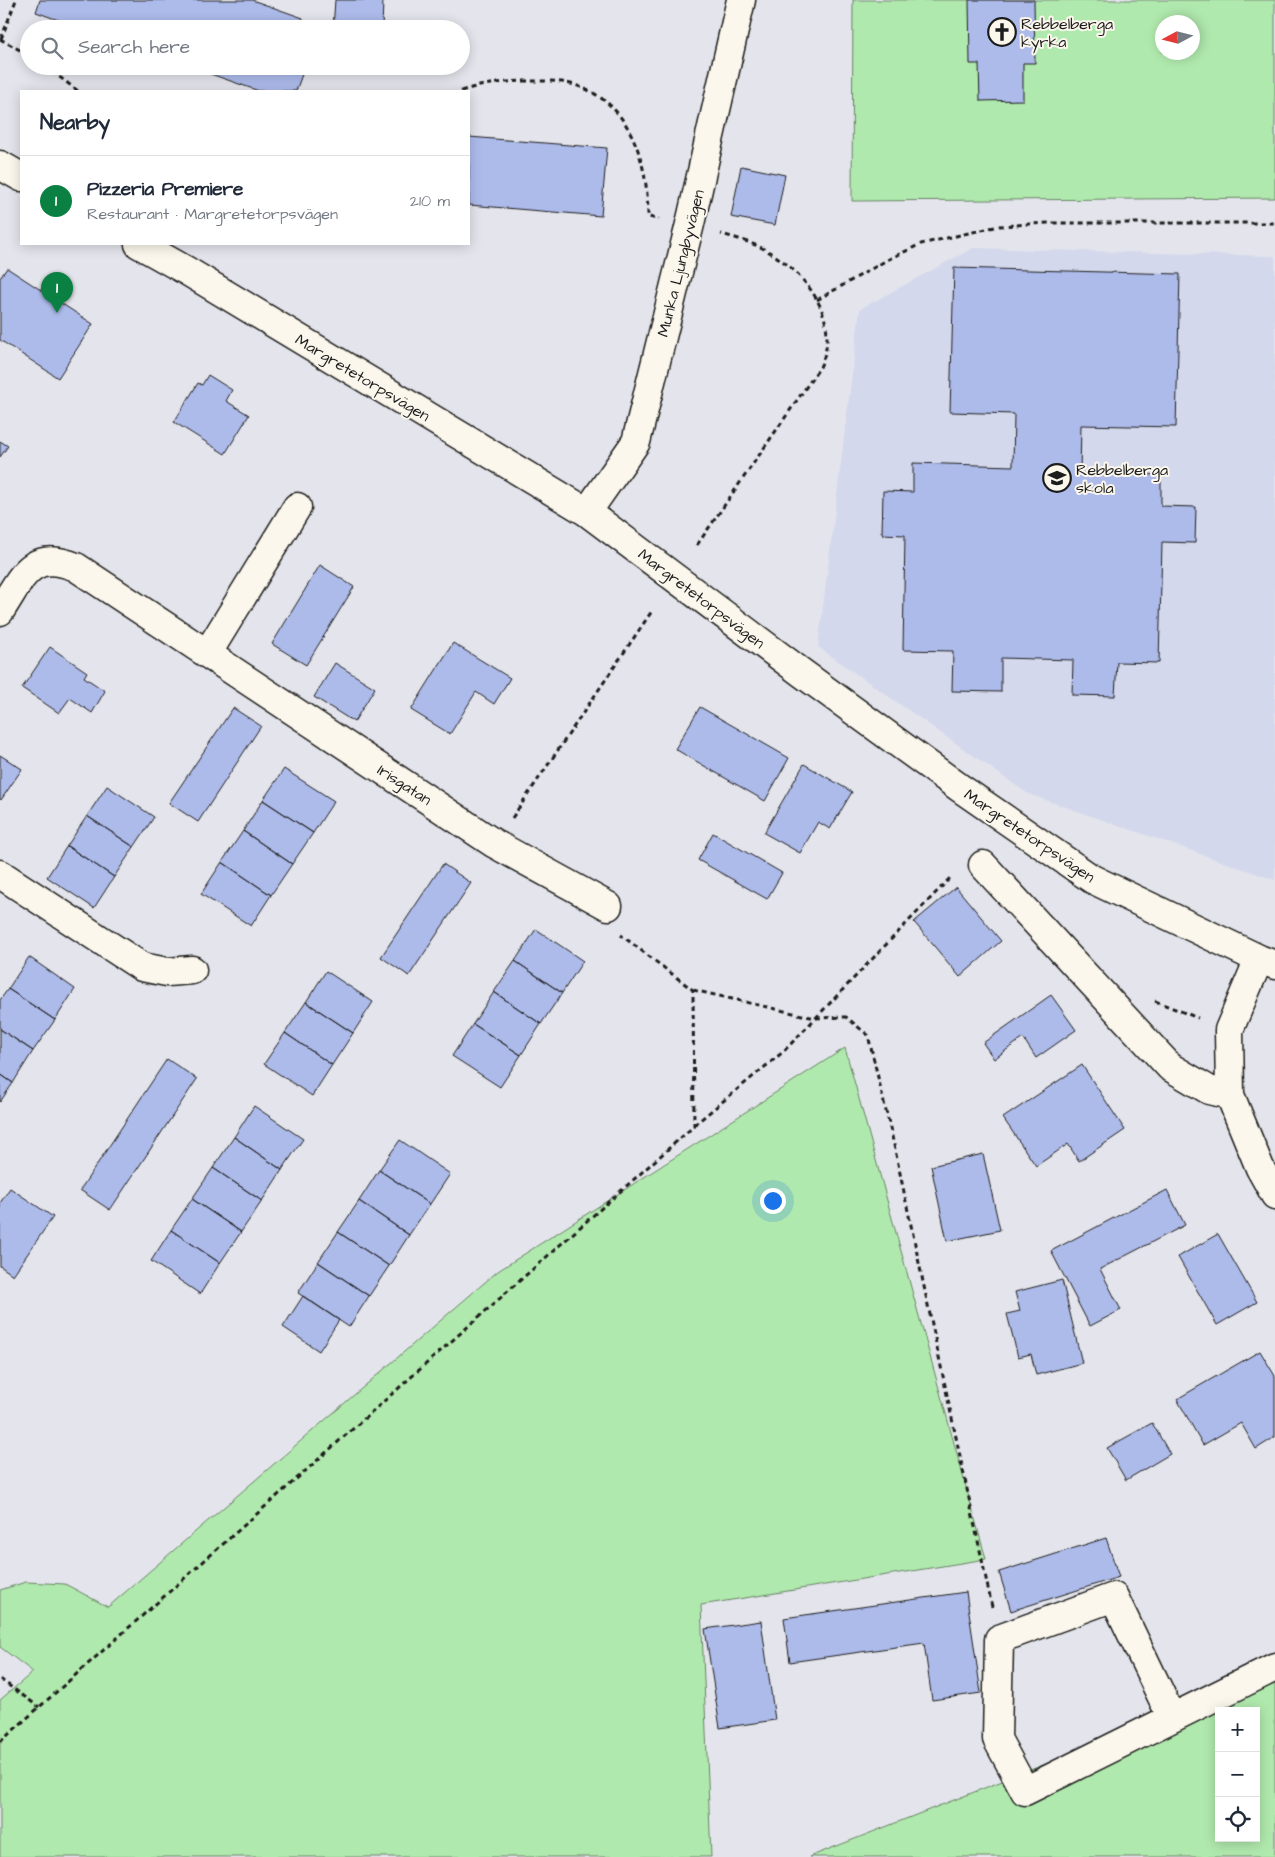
<!DOCTYPE html>
<meta charset="utf-8">
<style>
:root{--surface:#fff;--page:#f2f2f3;--text:#1f2937;--muted:#747a83;--line:#e0e1e3;--accent:#0b8043}
body{margin:0;font-family:"Architects Daughter",sans-serif;background:var(--page);color:var(--text)}
.controls{position:absolute;right:15px;bottom:15px;display:grid;overflow:hidden;border-radius:0px;box-shadow:0 2px 12px #0003}
.controls button{width:45px;height:45px;display:grid;place-items:center;padding:0;border:0;border-bottom:1px solid var(--line);background:var(--surface);color:var(--text);font:25px sans-serif}
.compass{position:absolute;left:1155px;top:15px;width:45px;height:45px;border-radius:50%;background:var(--surface);box-shadow:0 2px 12px #0003;rotate:263deg}
.you{position:absolute;left:772px;top:1200px;width:18px;height:18px;margin:-12px;border:4px solid #fff;border-radius:50%;background:#1a73e8;box-shadow:0 0 0 8px #1a73e833}
.badge{display:grid;place-items:center;width:32px;height:32px;border-radius:50%;background:var(--accent);color:#fff;font-size:16px;font-weight:700}
.pin{position:absolute;translate:-50% -41px;filter:drop-shadow(0 1px 2px #0008)}
.pin::after{content:'';position:absolute;top:26px;width:18px;height:15px;background:inherit;clip-path:polygon(0 0,100% 0,50% 100%)}
.list{margin:0;padding:0;list-style:none}
h2{display:flex;justify-content:space-between;align-items:center;height:65px;margin:0;padding:0 20px;font-size:21px}
h2 small{font-size:16px;font-weight:400;color:var(--muted)}
.list li{display:grid;grid-template-columns:32px 1fr auto;gap:15px;align-items:center;box-sizing:border-box;height:90px;padding:0 20px;border-top:1px solid var(--line)}
.list b{display:block;font-size:19px;white-space:nowrap}
.list p{margin:0;font-size:16px;white-space:nowrap;color:var(--muted)}
.list em{font-size:16px;font-style:normal;color:var(--muted)}
.icon{flex:none;width:28px;height:28px;fill:none;stroke:currentColor;stroke-width:2;stroke-linecap:round;stroke-linejoin:round}
.map{position:relative;flex:none;width:1275px;height:1857px;overflow:hidden}
.search{position:absolute;background:var(--surface);box-shadow:0 2px 12px #0003;left:20px;top:20px;width:450px;height:55px;display:flex;align-items:center;gap:12px;box-sizing:border-box;padding:0 18px;border-radius:28px;color:var(--muted);font-size:19px}
.panel{position:absolute;background:var(--surface);box-shadow:0 2px 12px #0003;left:20px;top:90px;width:450px;height:155px;border-radius:0px}
.map>svg:first-child{display:block}
</style>
<div class="map">
<svg width="1275" height="1857" viewBox="0 0 1275 1857">
<rect width="100%" height="100%" fill="#e4e5ec"/>
<filter id="ink" filterUnits="userSpaceOnUse"><feTurbulence type="fractalNoise" baseFrequency=".02" numOctaves="2"/><feDisplacementMap in="SourceGraphic" scale="10" xChannelSelector="R" yChannelSelector="G"/><feConvolveMatrix kernelMatrix="1 2 1 2 8 2 1 2 1" color-interpolation-filters="sRGB"/></filter>
<g filter="url(#ink)">
<path fill="#d4d8ec" d="M 973,248 L 1275,256 L 1275,880 L 1028,794 L 818,647 L 860,309 Z"/>
<path fill="#b0e9ad" stroke="#668264" fill-rule="evenodd" d="M 853,0 L 1275,0 L 1275,198 L 852,201 ZM 1162,22 L 1192,22 L 1192,52 L 1162,52 Z
M 845,1048 L 986,1559 L 701,1605 L 711,1857 L 0,1857 L 0,1700 L 33,1672 L 0,1647 L 0,1590 L 26,1582 L 65,1584 L 108,1607 L 498,1271 Z
M 1275,1666 L 1275,1857 L 809,1857 L 1043,1765 ZM 1219,1711 L 1256,1711 L 1256,1838 L 1219,1838 Z"/>
<path fill="#adbbeb" stroke="#1c1c1c" d="M 40,0 L 252,0 L 303,18 L 299,29 L 83,29 L 36,12 Z
M 335,0 L 383,0 L 382,29 L 333,29 Z
M 969,0 L 1034,0 L 1035,63 L 1023,63 L 1023,100 L 980,101 L 979,64 L 970,64 Z
M 188,66 L 305,66 L 296,91 L 259,91 Z
M 469,137 L 607,148 L 601,216 L 469,205 Z
M 741,166 L 785,175 L 775,225 L 731,217 Z
M 7,268 L 93,324 L 58,378 L 0,340 L 0,278 Z
M 954,268 L 1180,274 L 1176,427 L 1081,425 L 1080,473 L 1161,475 L 1161,506 L 1196,507 L 1195,543 L 1162,542 L 1159,663 L 1117,662 L 1115,696 L 1072,695 L 1073,660 L 1001,658 L 1001,692 L 952,691 L 953,651 L 903,650 L 905,535 L 882,534 L 883,491 L 913,492 L 913,463 L 1013,466 L 1014,414 L 950,412 Z
M 208,375 L 232,390 L 226,401 L 249,415 L 225,454 L 174,422 L 198,383 L 202,385 Z
M 0,441 L 8,446 L 0,457 Z
M 320,565 L 354,587 L 306,665 L 272,644 Z
M 453,643 L 510,678 L 494,704 L 476,692 L 450,734 L 411,710 Z
M 50,647 L 87,672 L 84,677 L 105,691 L 92,713 L 70,698 L 59,713 L 22,688 Z
M 335,663 L 375,688 L 354,722 L 314,697 Z
M 700,707 L 789,758 L 765,801 L 675,749 Z
M 233,708 L 261,726 L 198,822 L 169,803 Z
M 0,755 L 22,769 L 1,800 L 0,799 Z
M 804,764 L 852,792 L 830,829 L 818,822 L 800,853 L 764,833 Z
M 284,769 L 334,801 L 313,833 L 263,800 Z
M 107,786 L 154,817 L 134,847 L 87,816 Z
M 263,800 L 313,833 L 292,864 L 243,831 Z
M 87,816 L 134,847 L 114,877 L 67,846 Z
M 243,831 L 292,864 L 271,895 L 222,862 Z
M 713,833 L 782,873 L 767,899 L 698,860 Z
M 67,846 L 114,877 L 94,908 L 47,877 Z
M 222,862 L 271,895 L 251,926 L 201,894 Z
M 443,864 L 471,883 L 409,976 L 381,957 Z
M 956,887 L 1001,941 L 960,977 L 914,922 Z
M 536,929 L 583,961 L 562,993 L 515,961 Z
M 29,957 L 75,989 L 55,1020 L 8,989 Z
M 515,961 L 562,993 L 541,1024 L 494,992 Z
M 326,971 L 373,1002 L 353,1033 L 306,1002 Z
M 8,989 L 55,1020 L 33,1051 L 0,1029 L 0,1000 Z
M 494,992 L 541,1024 L 521,1055 L 473,1024 Z
M 1051,995 L 1076,1030 L 1036,1058 L 1023,1038 L 994,1059 L 983,1043 Z
M 306,1002 L 353,1033 L 332,1065 L 285,1033 Z
M 473,1024 L 521,1055 L 500,1087 L 452,1056 Z
M 0,1029 L 33,1051 L 13,1083 L 0,1074 Z
M 285,1033 L 332,1065 L 312,1096 L 264,1064 Z
M 167,1059 L 197,1079 L 110,1210 L 80,1190 Z
M 1082,1065 L 1125,1130 L 1079,1161 L 1068,1144 L 1036,1166 L 1003,1118 Z
M 0,1074 L 13,1083 L 0,1102 Z
M 254,1106 L 303,1139 L 282,1170 L 234,1137 Z
M 234,1137 L 282,1170 L 262,1201 L 213,1168 Z
M 400,1140 L 450,1174 L 430,1204 L 379,1170 Z
M 983,1154 L 1000,1230 L 947,1241 L 931,1166 Z
M 213,1168 L 262,1201 L 241,1232 L 192,1199 Z
M 379,1170 L 430,1204 L 409,1235 L 359,1201 Z
M 10,1188 L 53,1217 L 13,1275 L 0,1266 L 0,1203 Z
M 1167,1190 L 1185,1225 L 1100,1269 L 1121,1310 L 1090,1326 L 1051,1251 Z
M 192,1199 L 241,1232 L 220,1263 L 171,1230 Z
M 359,1201 L 409,1235 L 389,1266 L 338,1232 Z
M 171,1230 L 220,1263 L 200,1294 L 151,1261 Z
M 338,1232 L 389,1266 L 369,1296 L 318,1262 Z
M 1218,1234 L 1257,1302 L 1217,1325 L 1178,1257 Z
M 318,1262 L 369,1296 L 349,1327 L 298,1293 Z
M 1062,1280 L 1082,1363 L 1036,1375 L 1031,1354 L 1018,1357 L 1007,1314 L 1020,1311 L 1015,1292 Z
M 303,1296 L 339,1320 L 319,1351 L 283,1327 Z
M 1260,1351 L 1275,1376 L 1275,1437 L 1256,1449 L 1241,1423 L 1203,1445 L 1177,1399 Z
M 1152,1423 L 1170,1454 L 1126,1480 L 1107,1448 Z
M 1106,1538 L 1119,1577 L 1011,1611 L 999,1572 Z
M 966,1592 L 981,1693 L 932,1700 L 924,1643 L 790,1662 L 784,1618 Z
M 761,1621 L 775,1720 L 720,1728 L 705,1629 Z"/>
<g fill="none" stroke-linecap="round" stroke-linejoin="round">
<defs>
<path id="minor" d="M 0,165 L 21,177
M 139,244 L 187,271 L 587,512 L 802,673 L 960,788 L 1092,879 L 1259,959 L 1275,965
M 587,512 L 636,442 L 690,224 L 741,0
M 0,611 C 22,578 30,548 76,567 L 495,844 L 608,906
M 207,654 L 297,507
M 983,865 L 1170,1067 L 1209,1090 L 1230,1095
M 0,874 L 142,967 L 167,972 L 192,970
M 1259,959 L 1229,1030 L 1230,1095 L 1260,1168 L 1275,1195
M 1172,1718 L 1114,1597 L 999,1639 L 997,1739 L 1025,1791 L 1275,1667"/>
</defs>
<use href="#minor" stroke="#1c1c1c" stroke-width="31"/>
<path stroke="#1c1c1c" stroke-width="3" stroke-dasharray="5 4" stroke-linecap="butt" d="M 0,39 L 29,55
M 1,39 L 16,0
M 45,66 L 78,91
M 461,91 C 483,84 506,81 529,81 C 542,81 557,80 571,84 C 631,100 648,162 648,217 L 659,219
M 817,300 L 887,260 L 921,244 L 999,226 L 1048,223 L 1275,223
M 697,545 L 820,367 C 844,317 802,267 758,246 C 746,241 733,237 721,234
M 512,818 L 652,611
M 693,990 L 815,1018 L 846,1017 L 868,1035 L 894,1145 L 992,1607
M 1155,1001 L 1198,1018
M 694,1125 L 783,1052 L 952,876
M 0,1679 L 39,1707
M 0,1742 L 694,1126 L 693,990 L 621,935"/>
<use href="#minor" stroke="#fbf7ec" stroke-width="28"/>
</g>
</g>
<defs>
<symbol id="church-ring" viewBox="-11 -11 22 22"><circle r="9.5" fill="#fbf7ec" stroke="#1c1c1c" stroke-width="1.5"/><path d="M-1.2-6h2.4v3.5h3.3v2.4h-3.3V6h-2.4V-.1h-3.3v-2.4h3.3Z" fill="#1c1c1c"/></symbol>
<symbol id="school-ring" viewBox="-11 -11 22 22"><circle r="9.5" fill="#fbf7ec" stroke="#1c1c1c" stroke-width="1.5"/><path d="M0-5L7-2L0 1L-7-2ZM-4 1L0 2.5L4 1V4Q0 6-4 4Z" fill="#1c1c1c"/></symbol>
</defs>
<g fill-rule="evenodd">
<use href="#church-ring" x="986" y="16" width="32" height="32"/>
<use href="#school-ring" x="1041" y="462" width="32" height="32"/>
</g>
<g text-anchor="middle" stroke-width="4" stroke-linejoin="round" paint-order="stroke">
<g font-size="16" fill="#1c1c1c" stroke="#fbf7ec" text-anchor="start">
<text x="1021" y="29">Rebbelberga<tspan x="1021" dy="18">kyrka</tspan></text>
<text x="1076" y="475">Rebbelberga<tspan x="1076" dy="18">skola</tspan></text>
</g>
<g font-size="16" fill="#1c1c1c" stroke="#fbf7ec">
<text transform="translate(680 263) rotate(-76)" y="6">Munka Ljungbyvägen</text>
<text transform="translate(363 377) rotate(31)" y="6">Margretetorpsvägen</text>
<text transform="translate(702 598) rotate(37)" y="6">Margretetorpsvägen</text>
<text transform="translate(405 784) rotate(33)" y="6">Irisgatan</text>
<text transform="translate(1030 835) rotate(34)" y="6">Margretetorpsvägen</text>
</g>
</g>
</svg>
<div class="controls">
<button>+</button>
<button>−</button>
<button><svg class="icon" aria-label="locate" viewBox="0 0 24 24"><circle cx="12" cy="12" r="6"/><path d="M12 2v4M12 18v4M2 12h4M18 12h4"/></svg></button>
</div>
<svg class="compass" viewBox="-18 -18 36 36"><path d="M0-13l5 13h-10z" fill="#e53935"/><path d="M0 13l5-13h-10z" fill="#747a83"/></svg>
<div class="you"></div>
<div class="pin badge" style="left:57px;top:313px">1</div>
<div class="search"><svg class="icon" aria-label="search" viewBox="0 0 24 24"><circle cx="10" cy="10" r="6"/><path d="M15 15l6 6"/></svg>Search here</div>
<section class="panel">
<h2>Nearby<small></small></h2>
<ul class="list">
<li><span class="badge">1</span><div><b>Pizzeria Premiere</b><p>Restaurant · Margretetorpsvägen</p></div><em>210 m</em></li>
</ul>
</section>
</div>
